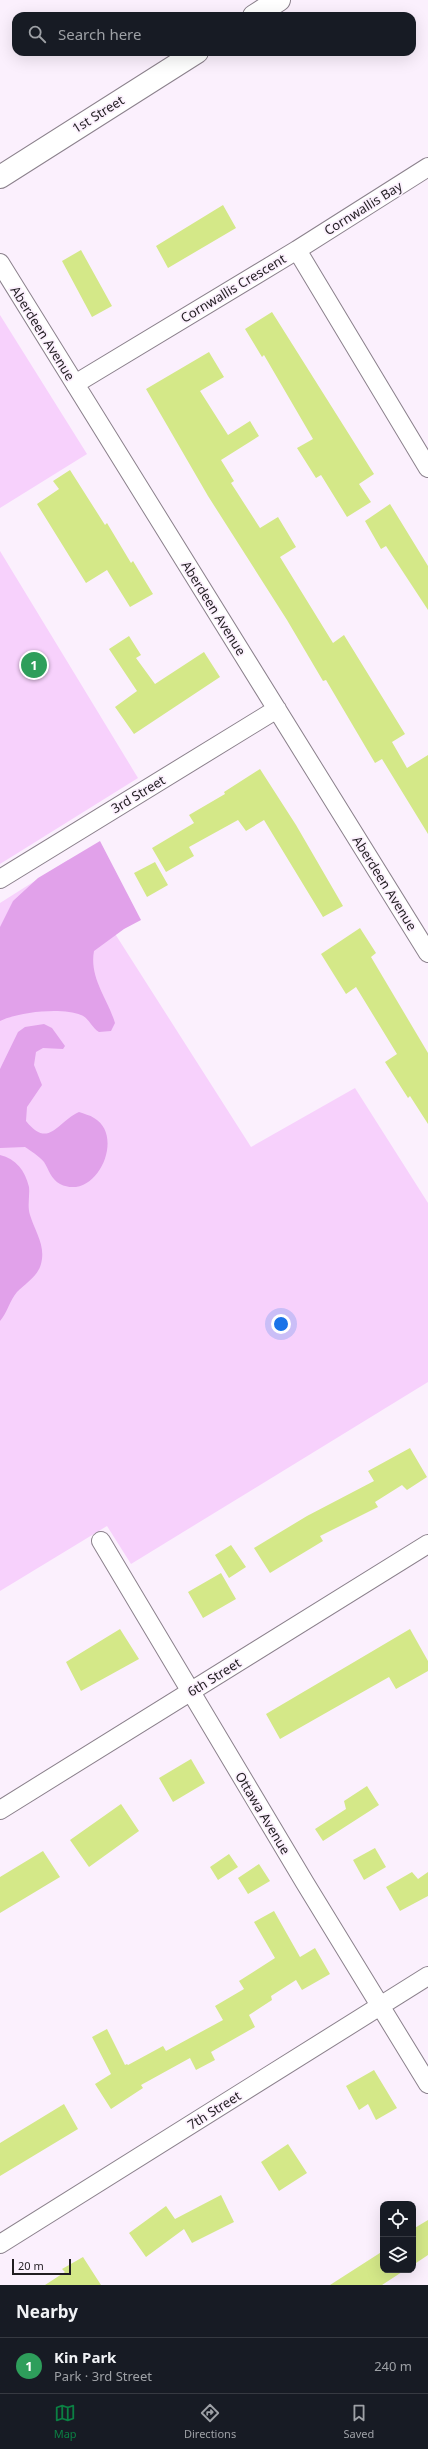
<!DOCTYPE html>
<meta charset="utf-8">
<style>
:root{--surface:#171b24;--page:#242831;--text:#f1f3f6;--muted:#9ea1a6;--line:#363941;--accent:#0b8043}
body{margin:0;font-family:"Noto Sans",sans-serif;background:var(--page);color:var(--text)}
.controls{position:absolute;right:12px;bottom:12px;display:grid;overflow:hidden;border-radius:8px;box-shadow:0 4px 16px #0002}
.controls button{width:36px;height:36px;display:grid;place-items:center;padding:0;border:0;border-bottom:1px solid var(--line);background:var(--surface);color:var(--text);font:20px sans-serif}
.scale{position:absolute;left:12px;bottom:10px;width:59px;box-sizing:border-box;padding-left:4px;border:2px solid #211d21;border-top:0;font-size:11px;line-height:14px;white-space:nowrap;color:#211d21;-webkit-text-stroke:3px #fbf0fd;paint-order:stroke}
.you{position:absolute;left:281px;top:1324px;width:14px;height:14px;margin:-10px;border:3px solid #fff;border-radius:50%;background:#1a73e8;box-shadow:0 0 0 6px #1a73e833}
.badge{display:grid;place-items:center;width:26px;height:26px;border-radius:50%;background:var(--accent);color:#fff;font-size:13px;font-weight:700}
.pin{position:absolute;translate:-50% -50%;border:2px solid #fff;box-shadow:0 1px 4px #0006}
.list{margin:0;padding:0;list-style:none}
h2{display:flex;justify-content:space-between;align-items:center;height:52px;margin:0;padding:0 16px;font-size:17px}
h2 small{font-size:13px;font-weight:400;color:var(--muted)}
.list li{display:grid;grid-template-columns:26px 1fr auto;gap:12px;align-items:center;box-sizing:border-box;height:56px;padding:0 16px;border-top:1px solid var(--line)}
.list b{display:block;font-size:15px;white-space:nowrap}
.list p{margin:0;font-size:13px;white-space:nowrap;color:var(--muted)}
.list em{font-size:13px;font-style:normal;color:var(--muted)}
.icon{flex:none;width:22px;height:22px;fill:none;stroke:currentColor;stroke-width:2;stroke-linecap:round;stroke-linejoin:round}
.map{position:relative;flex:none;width:428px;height:2285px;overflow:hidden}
.search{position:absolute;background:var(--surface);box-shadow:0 4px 16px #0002;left:12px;right:12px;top:12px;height:44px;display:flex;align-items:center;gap:10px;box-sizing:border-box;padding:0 14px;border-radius:12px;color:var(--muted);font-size:15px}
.sheet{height:108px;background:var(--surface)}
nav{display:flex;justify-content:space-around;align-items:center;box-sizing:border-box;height:56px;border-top:1px solid var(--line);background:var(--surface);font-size:11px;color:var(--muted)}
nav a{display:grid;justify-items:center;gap:2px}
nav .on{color:var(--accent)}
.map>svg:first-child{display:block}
</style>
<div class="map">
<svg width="428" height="2285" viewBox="0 0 428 2285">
<rect width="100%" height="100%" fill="#fbf0fd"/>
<path fill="#f7d1fc" d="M 0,315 L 87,454 L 0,508 Z
M 0,551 L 138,778 L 0,864 Z
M 68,860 L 251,1147 L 355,1088 L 428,1203 L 428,1382 L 131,1564 L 107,1526 L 0,1591 L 0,903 Z"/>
<path fill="#e1a1ea" d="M 100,841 L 141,920 L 124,929 L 94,951 C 89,978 108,999 115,1023 L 111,1031 L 99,1032 C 92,1028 88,1017 81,1015 C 62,1007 18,1012 0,1021 L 0,927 L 13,901 L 38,878 Z
M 44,1024 L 52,1028 L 65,1046 L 63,1049 L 43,1048 L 36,1052 L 34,1065 L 42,1085 L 27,1107 L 26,1121 C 49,1150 58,1121 79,1112 C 84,1114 90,1115 94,1118 C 126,1136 96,1202 60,1184 C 51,1179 49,1170 44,1162 C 39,1156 31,1151 25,1147 L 0,1148 L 0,1069 L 18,1032 L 25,1027 Z
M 0,1155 C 16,1159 25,1170 29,1187 C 30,1196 27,1206 30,1215 C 35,1232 46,1245 41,1264 C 38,1276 25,1284 17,1292 C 10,1300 7,1313 0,1321 Z"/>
<path fill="#d4e888" d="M 223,205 L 236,228 L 168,268 L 156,246 Z
M 81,250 L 112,306 L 92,317 L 62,261 Z
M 272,312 L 374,474 L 359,484 L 371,502 L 347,517 L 321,475 L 316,478 L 297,448 L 313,439 L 264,355 L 262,357 L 245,329 Z
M 209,352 L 224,377 L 200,391 L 228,435 L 250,421 L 259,436 L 221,460 L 234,481 L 231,483 L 260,528 L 278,517 L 296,547 L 280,557 L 333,643 L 344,635 L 405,734 L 392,742 L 407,768 L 428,755 L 428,834 L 382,759 L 375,763 L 326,680 L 323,681 L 287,620 L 208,496 L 146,389 Z
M 70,470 L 105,525 L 107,523 L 131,563 L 133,561 L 153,594 L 130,607 L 107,570 L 86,583 L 37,504 L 59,489 L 53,481 Z
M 390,504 L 428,566 L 428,610 L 386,546 L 381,549 L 365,521 Z
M 129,636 L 141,655 L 136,658 L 155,684 L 204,652 L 220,677 L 134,734 L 115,707 L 137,691 L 109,649 Z
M 260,769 L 296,825 L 343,906 L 323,917 L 264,820 L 246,831 L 238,820 L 189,847 L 194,856 L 166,872 L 152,848 L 194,823 L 189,815 L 225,794 L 224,792 Z
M 155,862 L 168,885 L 147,897 L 134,873 Z
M 360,928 L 376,953 L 371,957 L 428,1053 L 428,1124 L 410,1096 L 408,1098 L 385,1062 L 397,1054 L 356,987 L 346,994 L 321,954 Z
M 410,1448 L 427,1477 L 407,1490 L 402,1485 L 375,1502 L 378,1507 L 320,1536 L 323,1541 L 270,1573 L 254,1548 L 307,1516 L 374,1481 L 368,1471 Z
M 231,1545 L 246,1567 L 229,1578 L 215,1555 Z
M 221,1573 L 236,1599 L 203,1618 L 188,1592 Z
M 120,1629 L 139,1659 L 81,1691 L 66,1662 Z
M 410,1629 L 428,1661 L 428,1671 L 396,1689 L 389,1677 L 280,1739 L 266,1714 Z
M 191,1759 L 205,1783 L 173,1802 L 159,1778 Z
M 367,1786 L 379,1805 L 323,1841 L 315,1829 L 346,1809 L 344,1801 Z
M 121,1804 L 139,1831 L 89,1867 L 70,1840 Z
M 375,1848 L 386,1867 L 364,1880 L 353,1860 Z
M 43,1851 L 60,1877 L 0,1913 L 0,1877 Z
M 229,1854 L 238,1867 L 218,1880 L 210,1867 Z
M 259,1864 L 270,1881 L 248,1894 L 238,1878 Z
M 412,1872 L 418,1879 L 428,1872 L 428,1896 L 400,1911 L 386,1887 Z
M 274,1911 L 300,1957 L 315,1948 L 330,1974 L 302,1990 L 296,1980 L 271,1996 L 272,2000 L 249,2015 L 255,2027 L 211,2052 L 215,2060 L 196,2070 L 190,2058 L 141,2085 L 143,2088 L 111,2109 L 95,2084 L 111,2074 L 92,2037 L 107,2029 L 125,2065 L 127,2064 L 128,2065 L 163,2046 L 166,2051 L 223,2020 L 215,2006 L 244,1989 L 239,1981 L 275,1958 L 254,1922 Z
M 374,2070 L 397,2108 L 376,2120 L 368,2104 L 359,2110 L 346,2086 Z
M 64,2104 L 78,2129 L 0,2176 L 0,2143 Z
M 288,2144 L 307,2173 L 279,2191 L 261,2162 Z
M 221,2195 L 234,2222 L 192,2243 L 184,2229 L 146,2257 L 129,2233 L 166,2206 L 175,2219 Z
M 428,2220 L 428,2255 L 413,2265 L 413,2229 Z
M 383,2251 L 383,2270 L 405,2270 L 382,2285 L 330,2285 Z
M 83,2257 L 101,2285 L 45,2285 L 65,2272 L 62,2269 Z"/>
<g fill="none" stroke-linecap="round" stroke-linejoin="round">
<defs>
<path id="minor" d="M 297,250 L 428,167
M 0,263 L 428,953
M 75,384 L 297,250 L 428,468
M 0,879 L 277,709
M 101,1541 L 305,1883 L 428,2084
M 0,1810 L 428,1544
M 0,2244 L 428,1976"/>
<path id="tertiary" d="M 254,16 L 279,0
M 0,177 L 197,52"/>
</defs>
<use href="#minor" stroke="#8b818c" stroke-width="20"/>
<use href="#tertiary" stroke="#8b818c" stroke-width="24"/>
<use href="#minor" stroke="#fff" stroke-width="18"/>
<use href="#tertiary" stroke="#fff" stroke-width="22"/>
</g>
<g text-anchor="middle" stroke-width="3.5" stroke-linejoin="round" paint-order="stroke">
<g font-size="13" fill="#211d21" stroke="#fbf0fd">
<text transform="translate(98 114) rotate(-32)" y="5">1st Street</text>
<text transform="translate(363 208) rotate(-32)" y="5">Cornwallis Bay</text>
<text transform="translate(233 288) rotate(-31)" y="5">Cornwallis Crescent</text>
<text transform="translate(43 333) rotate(58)" y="5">Aberdeen Avenue</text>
<text transform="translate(214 608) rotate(58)" y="5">Aberdeen Avenue</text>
<text transform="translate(138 794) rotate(-31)" y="5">3rd Street</text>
<text transform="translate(385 883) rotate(58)" y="5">Aberdeen Avenue</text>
<text transform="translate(214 1677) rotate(-32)" y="5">6th Street</text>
<text transform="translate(263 1813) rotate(59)" y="5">Ottawa Avenue</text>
<text transform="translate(214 2110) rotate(-32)" y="5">7th Street</text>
</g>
</g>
</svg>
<div class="controls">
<button><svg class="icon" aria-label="locate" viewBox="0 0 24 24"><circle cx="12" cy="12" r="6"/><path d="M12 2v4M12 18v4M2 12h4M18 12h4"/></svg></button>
<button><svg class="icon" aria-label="layers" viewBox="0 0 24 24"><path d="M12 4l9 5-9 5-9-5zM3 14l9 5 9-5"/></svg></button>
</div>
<div class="scale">20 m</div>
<div class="you"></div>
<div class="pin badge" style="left:34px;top:665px;background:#2e9e5b">1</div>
<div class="search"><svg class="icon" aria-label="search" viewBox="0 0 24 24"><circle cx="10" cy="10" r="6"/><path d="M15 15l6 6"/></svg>Search here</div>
</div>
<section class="sheet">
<h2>Nearby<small></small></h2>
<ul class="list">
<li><span class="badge" style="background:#2e9e5b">1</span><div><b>Kin Park</b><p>Park · 3rd Street</p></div><em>240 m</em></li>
</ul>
</section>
<nav>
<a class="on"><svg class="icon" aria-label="map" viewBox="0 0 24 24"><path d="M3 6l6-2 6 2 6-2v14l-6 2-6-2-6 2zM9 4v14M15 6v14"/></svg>Map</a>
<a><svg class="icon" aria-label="directions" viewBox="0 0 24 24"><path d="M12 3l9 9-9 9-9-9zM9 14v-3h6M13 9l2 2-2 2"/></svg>Directions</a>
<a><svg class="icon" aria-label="saved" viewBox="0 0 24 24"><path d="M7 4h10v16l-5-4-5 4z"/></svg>Saved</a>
</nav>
